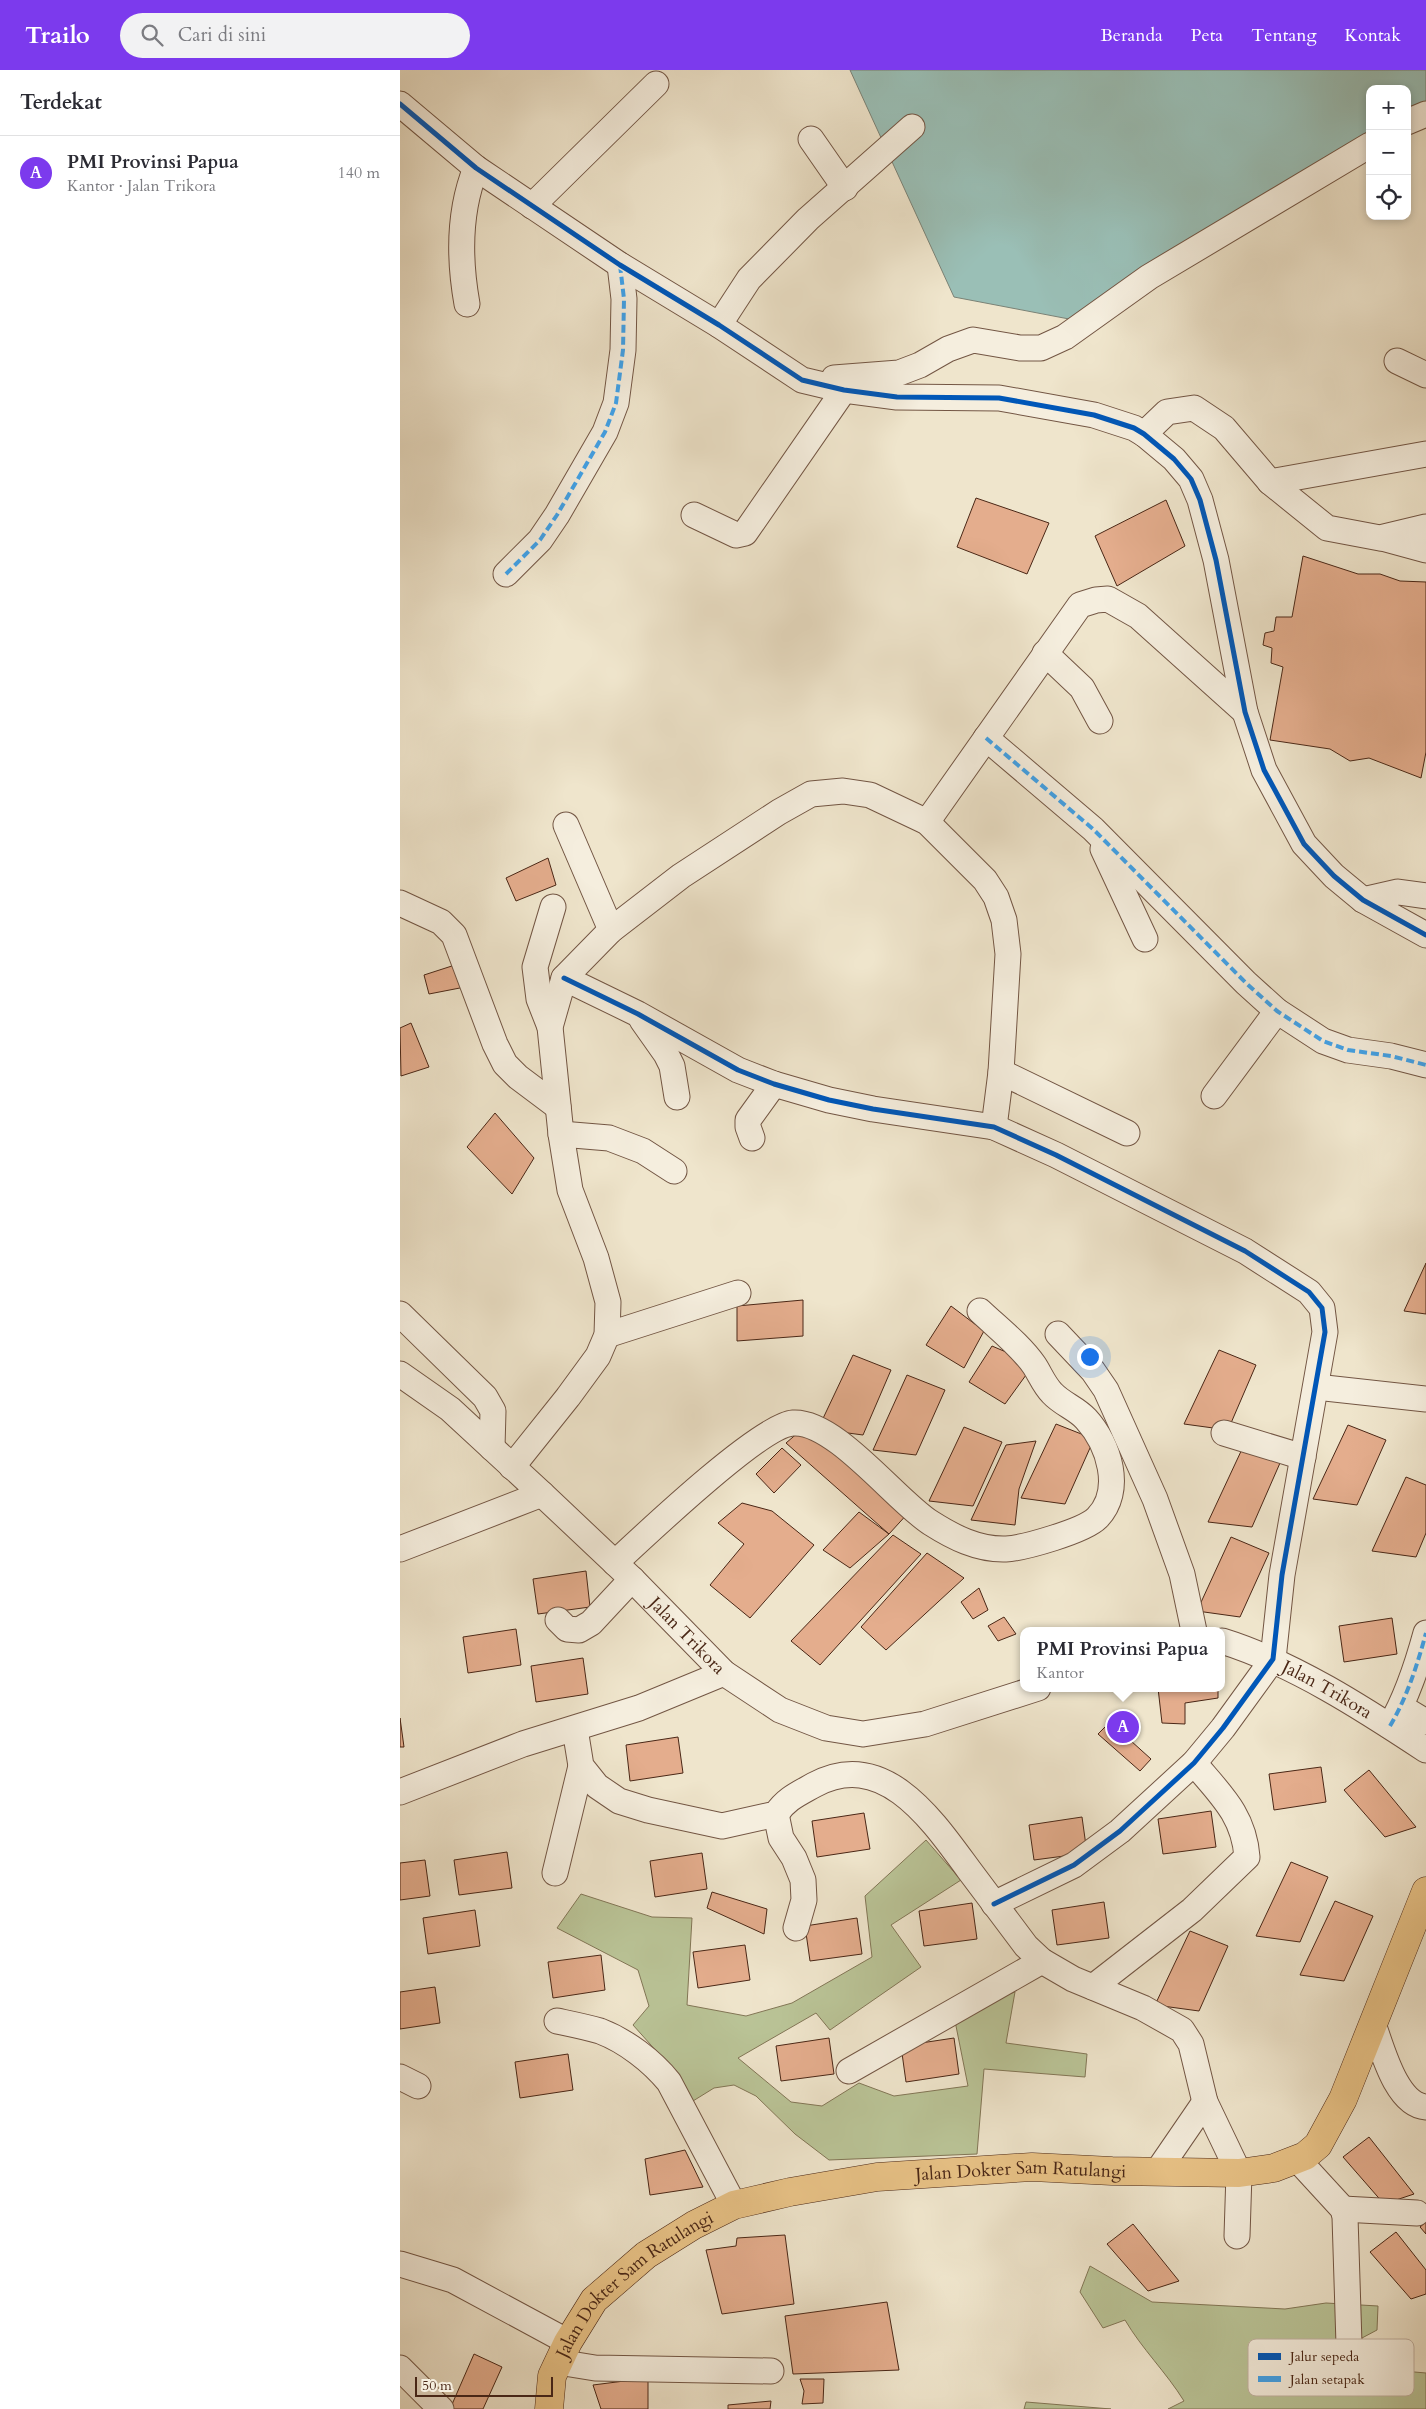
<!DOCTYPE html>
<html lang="id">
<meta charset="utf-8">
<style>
:root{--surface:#fff;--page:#f2f2f3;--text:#2b2b33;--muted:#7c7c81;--line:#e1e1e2;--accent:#7c3aed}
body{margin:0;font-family:Cardo,serif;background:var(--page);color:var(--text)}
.controls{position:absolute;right:15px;top:15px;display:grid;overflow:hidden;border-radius:10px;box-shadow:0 2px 8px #0003}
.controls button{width:45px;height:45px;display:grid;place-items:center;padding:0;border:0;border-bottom:1px solid var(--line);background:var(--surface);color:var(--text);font:25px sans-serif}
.scale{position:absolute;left:15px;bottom:12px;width:138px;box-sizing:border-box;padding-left:5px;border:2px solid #4a2716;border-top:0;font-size:14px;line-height:18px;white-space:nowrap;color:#4a2716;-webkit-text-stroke:4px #f5eede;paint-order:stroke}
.you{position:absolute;left:689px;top:1286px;width:18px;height:18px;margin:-12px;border:4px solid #fff;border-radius:50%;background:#1a73e8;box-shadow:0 0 0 8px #1a73e833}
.badge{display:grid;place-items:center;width:32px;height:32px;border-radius:50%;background:var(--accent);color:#fff;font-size:16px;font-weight:700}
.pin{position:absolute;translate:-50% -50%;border:2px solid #fff;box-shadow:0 1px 5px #0006}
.popup{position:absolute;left:620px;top:1557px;width:205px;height:65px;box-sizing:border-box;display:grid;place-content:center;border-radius:10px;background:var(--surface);filter:drop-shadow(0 1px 4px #0005);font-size:16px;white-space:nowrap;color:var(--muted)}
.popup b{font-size:19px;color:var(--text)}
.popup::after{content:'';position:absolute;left:50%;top:100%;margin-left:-10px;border:10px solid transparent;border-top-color:var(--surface)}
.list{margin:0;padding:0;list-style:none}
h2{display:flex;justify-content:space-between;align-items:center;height:65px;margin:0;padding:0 20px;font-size:21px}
h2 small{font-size:16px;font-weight:400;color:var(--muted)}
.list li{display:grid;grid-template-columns:32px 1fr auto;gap:15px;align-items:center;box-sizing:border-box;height:75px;padding:0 20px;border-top:1px solid var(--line)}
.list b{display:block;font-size:19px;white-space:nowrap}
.list p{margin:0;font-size:16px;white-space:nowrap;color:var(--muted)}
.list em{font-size:16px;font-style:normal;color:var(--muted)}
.icon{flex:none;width:28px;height:28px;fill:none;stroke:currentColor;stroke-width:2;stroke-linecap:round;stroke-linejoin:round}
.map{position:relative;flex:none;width:1026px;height:2339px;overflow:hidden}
header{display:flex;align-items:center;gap:30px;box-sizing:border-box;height:70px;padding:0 25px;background:var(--accent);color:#fff}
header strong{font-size:24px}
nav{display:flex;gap:28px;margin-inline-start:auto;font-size:18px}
.search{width:350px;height:45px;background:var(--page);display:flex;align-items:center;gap:12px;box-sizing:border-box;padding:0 18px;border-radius:28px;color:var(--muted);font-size:19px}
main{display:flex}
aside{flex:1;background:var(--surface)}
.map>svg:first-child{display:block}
</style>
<header>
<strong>Trailo</strong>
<div class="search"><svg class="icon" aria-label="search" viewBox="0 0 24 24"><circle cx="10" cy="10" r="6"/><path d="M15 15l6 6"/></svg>Cari di sini</div>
<nav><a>Beranda</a><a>Peta</a><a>Tentang</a><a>Kontak</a></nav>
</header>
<main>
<aside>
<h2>Terdekat<small></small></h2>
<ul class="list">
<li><span class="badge">A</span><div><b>PMI Provinsi Papua</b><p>Kantor · Jalan Trikora</p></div><em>140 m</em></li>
</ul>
</aside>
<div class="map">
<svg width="1026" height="2339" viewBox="0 0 1026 2339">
<rect width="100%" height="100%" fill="#efe5cc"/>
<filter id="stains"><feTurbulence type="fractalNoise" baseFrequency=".004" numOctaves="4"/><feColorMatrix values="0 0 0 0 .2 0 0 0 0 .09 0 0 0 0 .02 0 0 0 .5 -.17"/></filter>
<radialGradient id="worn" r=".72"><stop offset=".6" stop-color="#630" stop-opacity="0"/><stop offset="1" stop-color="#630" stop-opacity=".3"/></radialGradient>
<path fill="#bac497" stroke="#827656" d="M 526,1770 L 561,1810 L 491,1855 L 521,1897 L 430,1960 L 416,1943 L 338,1988 L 391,2032 L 422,2036 L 459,2013 L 494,2026 L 568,2016 L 555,1951 L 598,1927 L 615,1922 L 606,1973 L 687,1984 L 685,2007 L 584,1999 L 577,2084 L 429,2090 L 395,2064 L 356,2026 L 334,2015 L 314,2018 L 293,2031 L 259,1984 L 233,1955 L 249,1936 L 238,1900 L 157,1858 L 181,1824 L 252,1847 L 292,1848 L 287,1935 L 346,1946 L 392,1933 L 472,1887 L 465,1826 Z
M 690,2196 L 752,2232 L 885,2239 L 926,2233 L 978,2236 L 977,2260 L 962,2268 L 957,2297 L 1026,2303 L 1026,2339 L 768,2339 L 784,2331 C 766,2302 742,2279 725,2250 L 703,2258 L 680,2222 Z
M 626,2332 L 711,2339 L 624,2339 Z"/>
<path fill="#9abfb6" stroke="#7a8276" d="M 450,0 L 1026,0 L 1026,52 L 1007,62 L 1007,19 L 970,19 L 970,83 L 669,249 L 554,227 Z"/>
<path fill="#e4ad8d" stroke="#4a2716" d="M 576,428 L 649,453 L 627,504 L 557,477 Z
M 766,430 L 785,476 L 717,516 L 695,466 Z
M 903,486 L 958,504 L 980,504 L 1000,511 L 1026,512 L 1026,682 L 1021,708 L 969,688 L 950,691 L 930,679 L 870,670 L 883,597 L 871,593 L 872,578 L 863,575 L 865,563 L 874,561 L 876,547 L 892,547 Z
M 148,788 L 156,815 L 116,831 L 106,808 Z
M 58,894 L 65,917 L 29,924 L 24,905 Z
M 11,953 L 29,997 L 1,1006 L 0,958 Z
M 95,1043 L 134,1088 L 112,1124 L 67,1077 Z
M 1026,1193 L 1026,1244 L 1004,1241 Z
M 403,1230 L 403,1266 L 337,1271 L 337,1236 Z
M 551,1236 L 584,1261 L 564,1298 L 526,1275 Z
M 592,1276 L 634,1294 L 605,1334 L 569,1312 Z
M 819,1280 L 856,1295 L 828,1360 L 784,1354 Z
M 453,1285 L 491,1300 L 463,1365 L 418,1359 Z
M 507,1305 L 545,1320 L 516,1385 L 473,1380 Z
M 656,1354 L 694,1369 L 665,1434 L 621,1428 Z
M 407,1355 L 510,1441 L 489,1464 L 386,1373 Z
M 948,1355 L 986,1370 L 957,1435 L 913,1429 Z
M 564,1357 L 602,1372 L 573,1436 L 529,1431 Z
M 636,1371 L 619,1419 L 615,1455 L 571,1450 L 606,1375 Z
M 843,1377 L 880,1393 L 852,1457 L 808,1452 Z
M 382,1378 L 401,1395 L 374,1423 L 356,1404 Z
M 1006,1407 L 1026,1415 L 1026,1463 L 1016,1487 L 972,1481 Z
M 342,1433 L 372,1441 L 414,1475 L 350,1548 L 310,1515 L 344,1474 L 318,1453 Z
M 459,1442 L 489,1464 L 450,1498 L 423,1480 Z
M 493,1465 L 521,1484 L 420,1595 L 391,1571 Z
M 831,1467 L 869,1483 L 840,1547 L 797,1541 Z
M 527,1483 L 564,1508 L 486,1580 L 461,1557 Z
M 186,1501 L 190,1537 L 138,1544 L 133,1509 Z
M 579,1518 L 588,1540 L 573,1549 L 561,1532 Z
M 604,1547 L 616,1564 L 598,1571 L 588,1556 Z
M 992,1548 L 997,1584 L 944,1592 L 939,1556 Z
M 116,1559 L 121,1595 L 68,1603 L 63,1567 Z
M 183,1588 L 188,1624 L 136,1632 L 131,1596 Z
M 758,1618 L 818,1618 L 818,1628 L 785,1633 L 785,1654 L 762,1653 Z
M 0,1648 L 4,1677 L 0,1677 Z
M 710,1652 L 751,1689 L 740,1701 L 698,1664 Z
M 278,1667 L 283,1703 L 230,1711 L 226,1675 Z
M 921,1697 L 926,1732 L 874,1740 L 869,1704 Z
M 969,1700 L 1016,1757 L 985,1767 L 944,1720 Z
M 811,1741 L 816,1777 L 763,1784 L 758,1749 Z
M 464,1743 L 470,1779 L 417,1787 L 412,1751 Z
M 682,1747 L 687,1783 L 634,1790 L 629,1755 Z
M 107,1782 L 112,1818 L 59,1825 L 54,1790 Z
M 302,1783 L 307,1819 L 255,1827 L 250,1791 Z
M 25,1790 L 30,1826 L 0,1830 L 0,1793 Z
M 891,1792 L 928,1807 L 900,1872 L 856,1866 Z
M 312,1822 L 367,1839 L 364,1864 L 307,1838 Z
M 935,1831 L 973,1846 L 944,1911 L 900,1905 Z
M 704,1832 L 709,1868 L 657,1875 L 652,1840 Z
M 572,1833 L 577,1869 L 524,1876 L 519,1841 Z
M 75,1840 L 80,1876 L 28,1884 L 23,1848 Z
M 457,1848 L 462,1884 L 410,1891 L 405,1856 Z
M 790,1861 L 828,1876 L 799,1941 L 755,1935 Z
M 345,1875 L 350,1910 L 298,1918 L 293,1882 Z
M 201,1885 L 205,1920 L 153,1928 L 148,1892 Z
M 35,1917 L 40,1953 L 0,1959 L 0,1922 Z
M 429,1968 L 434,2004 L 381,2011 L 376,1976 Z
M 554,1968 L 559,2004 L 506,2012 L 501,1976 Z
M 168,1984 L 173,2020 L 120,2028 L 115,1992 Z
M 969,2067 L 1014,2124 L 984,2134 L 943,2087 Z
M 285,2080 L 303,2117 L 250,2125 L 245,2089 Z
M 1026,2152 L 1026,2164 L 1020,2157 Z
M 733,2154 L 779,2211 L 748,2221 L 707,2174 Z
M 996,2162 L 1026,2200 L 1026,2224 L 1011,2229 L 970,2182 Z
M 385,2165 L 394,2234 L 322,2244 L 306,2180 L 336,2176 L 337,2168 Z
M 487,2232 L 499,2300 L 393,2304 L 385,2246 Z
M 74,2284 L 102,2297 L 83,2339 L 50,2339 Z
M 248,2308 L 248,2339 L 201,2339 L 193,2315 Z
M 400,2309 L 424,2309 L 423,2333 L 402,2334 L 404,2321 Z
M 371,2331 L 370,2339 L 328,2339 L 328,2335 Z"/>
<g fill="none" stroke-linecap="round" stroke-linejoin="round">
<defs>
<g id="minor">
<path d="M 0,34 L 76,98 L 220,195 L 319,255 L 402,310 L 444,320 L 497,327 L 599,328 L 694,345 L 734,358 L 744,364 L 774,389 L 791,409 L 800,430 L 816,490 L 845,642 L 864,700 L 904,774 L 934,806 L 963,830 L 1026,865"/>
<path d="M 1007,52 L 1026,44"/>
<path d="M 411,69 L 445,118"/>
<path d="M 132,136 L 256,14"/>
<path d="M 67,234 C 59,189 59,140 76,98"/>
<path d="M 319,255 L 349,209 L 408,149 L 512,57"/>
<path d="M 997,291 L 1026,305"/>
<path d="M 434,308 L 499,303 L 520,295 L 548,279 L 573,270 L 620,278 L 641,278 L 665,267 L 749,207 L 970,75"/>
<path d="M 744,364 L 767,342 L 794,338 L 824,358 L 870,412 L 1026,384"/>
<path d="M 870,412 L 927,458 L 980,468 L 1026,457"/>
<path d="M 294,445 L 336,465 L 345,463 L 444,320"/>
<path d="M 982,468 L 1026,480"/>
<path d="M 106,504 L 140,470 L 157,445 L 205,362 L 216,333 L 223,280 L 224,229 L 220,195"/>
<path d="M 645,583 L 682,618 L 700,651"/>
<path d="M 586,668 L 693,759 L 846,913 L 877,941 L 923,971 L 948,980 L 991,986 L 1026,995"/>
<path d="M 527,752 L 680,535 L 696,530 L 708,529 L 738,546 L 845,642"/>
<path d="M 166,755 L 211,860"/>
<path d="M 703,779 L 745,869"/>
<path d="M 963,830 L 998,822 L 1026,826"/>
<path d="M 0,833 L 41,852 L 54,865 L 95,974 L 105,994 L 118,1007 L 158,1037"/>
<path d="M 164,908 L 238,944 L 338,1000 L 374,1014 L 429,1030 L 473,1039 L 594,1057 L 656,1085 L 845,1181 L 909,1222 L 922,1238 L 925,1262 L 882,1505 L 873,1589 L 823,1658 L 794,1693 L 720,1761 L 674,1795 L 594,1834"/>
<path d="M 242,950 L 266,984 L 272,996 L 277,1027"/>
<path d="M 150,957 L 139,929 L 135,897 L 153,837"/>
<path d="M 601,1002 L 727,1063"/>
<path d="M 814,1026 L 877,941"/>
<path d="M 161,1064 L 209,1068 L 243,1081 L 274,1101"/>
<path d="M 352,1068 L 348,1057 L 348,1050 L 374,1014"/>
<path d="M 0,1244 L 85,1327 L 93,1341 L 92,1378"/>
<path d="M 658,1264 L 693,1301 L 706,1320 L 755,1429 L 782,1504 L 794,1561"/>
<path d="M 207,1265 L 338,1223"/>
<path id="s1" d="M 0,1304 L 50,1339 L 142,1424 L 232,1509 L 324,1603 L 380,1640 L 426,1658 L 463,1664 L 525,1654 L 638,1618"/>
<path d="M 916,1317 L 1026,1329"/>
<path d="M 824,1363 L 903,1387"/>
<path d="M 112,1397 L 168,1327 L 198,1286 L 207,1265 L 208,1232 L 196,1188 L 170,1120 L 161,1064 L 150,957 L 164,908 L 211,860 L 281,806 L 379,742 L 411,724 L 443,721 L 470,725 L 527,752 L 585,810 L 596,827 L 604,850 L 608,884 L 601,1002 L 594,1057"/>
<path d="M 0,1479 L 142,1424"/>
<path d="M 215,1493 C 244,1466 361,1355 393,1353 C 435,1350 497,1432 531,1453 C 553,1467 578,1480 606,1479 C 624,1478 684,1461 697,1448 C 724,1421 709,1374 686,1349 C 676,1338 662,1334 652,1323 C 644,1315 640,1304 634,1295 C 620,1275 598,1258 580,1241"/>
<path d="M 158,1550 L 167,1559 L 179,1560 L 191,1553 L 232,1509"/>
<path id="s2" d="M 822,1571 C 893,1593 964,1639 1026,1680"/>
<path d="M 1001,1637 L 1026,1652"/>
<path d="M 990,1656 C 1007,1627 1017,1596 1026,1563"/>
<path d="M 175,1659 L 181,1696 L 197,1716 L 219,1731 L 248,1740 L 322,1756 L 376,1744 C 386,1729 398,1724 414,1715 C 484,1677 533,1751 569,1800 C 588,1825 607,1851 626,1876 L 642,1891 L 673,1909 L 743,1938 L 782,1960 L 791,1974 L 805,2032 L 839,2103 L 837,2166"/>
<path d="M 0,1722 L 123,1674 L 239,1638 L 324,1603"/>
<path d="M 376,1744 L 381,1768 L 394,1788 L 403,1810 L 404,1830 L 396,1858"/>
<path d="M 155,1803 L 181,1696"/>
<path d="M 693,1917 L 792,1840 L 847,1787 C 844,1745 820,1724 794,1693"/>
<path d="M 157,1951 C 171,1954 186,1957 200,1961 C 226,1971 252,1991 269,2012 L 334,2135"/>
<path d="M 973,1954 C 982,1978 996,2035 1026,2037"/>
<path d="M 449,2001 L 642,1891"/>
<path d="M 0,2007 L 18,2016"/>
<path d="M 898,2090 L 943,2139 L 945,2147 L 949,2274"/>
<path d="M 757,2102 L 805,2032"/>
<path d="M 943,2139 L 1017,2143"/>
<path d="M 0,2194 L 53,2210 L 168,2272"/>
<path d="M 158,2292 L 195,2298 L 371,2301"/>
<path d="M 0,2298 L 41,2339"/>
</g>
<g id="major">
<path id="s3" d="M 149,2339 L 152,2306 L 168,2272 L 194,2230 L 246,2185 L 294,2155 L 334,2135 L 390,2122 L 477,2107 L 632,2097 L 712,2101 L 839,2103 L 874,2098 L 905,2086 L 918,2075 L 943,2029 L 1026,1821"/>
</g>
</defs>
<use href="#minor" stroke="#735644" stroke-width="27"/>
<use href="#major" stroke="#4a2716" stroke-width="29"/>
<use href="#minor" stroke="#f5eede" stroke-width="25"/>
<use href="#major" stroke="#e8c286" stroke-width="28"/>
<path stroke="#40a2ea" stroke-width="4" stroke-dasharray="8 4" stroke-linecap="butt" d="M 106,504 L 140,470 L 157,445 L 205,362 L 216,333 L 223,280 L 224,229 L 220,195
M 586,668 L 693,759 L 846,913 L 877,941 L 923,971 L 948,980 L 991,986 L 1026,995
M 990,1656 C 1007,1627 1017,1596 1026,1563"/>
<defs>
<path id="cycleway" d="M 0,34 L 76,98 L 220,195 L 319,255 L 402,310 L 444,320 L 497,327 L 599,328 L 694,345 L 734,358 L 744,364 L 774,389 L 791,409 L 800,430 L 816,490 L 845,642 L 864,700 L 904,774 L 934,806 L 963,830 L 1026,865
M 164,908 L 238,944 L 338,1000 L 374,1014 L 429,1030 L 473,1039 L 594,1057 L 656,1085 L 845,1181 L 909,1222 L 922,1238 L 925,1262 L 882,1505 L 873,1589 L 823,1658 L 794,1693 L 720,1761 L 674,1795 L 594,1834"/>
</defs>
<use href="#cycleway" stroke="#f5eede" stroke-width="8"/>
<use href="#cycleway" stroke="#0057b8" stroke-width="5"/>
</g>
<g text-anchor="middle" stroke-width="5" stroke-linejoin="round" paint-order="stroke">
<g font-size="18" fill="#4a2716" stroke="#f5eede">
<text dy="6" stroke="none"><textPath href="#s1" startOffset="389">Jalan Trikora</textPath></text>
<text dy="6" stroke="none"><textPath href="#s2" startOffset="116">Jalan Trikora</textPath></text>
<text dy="6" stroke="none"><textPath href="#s3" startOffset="580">Jalan Dokter Sam Ratulangi</textPath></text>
<text dy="6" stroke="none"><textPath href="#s3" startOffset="160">Jalan Dokter Sam Ratulangi</textPath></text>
</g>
</g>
<rect x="848" y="2269" width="166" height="57" rx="8" fill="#f5eede" stroke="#c2b2a2" stroke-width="1"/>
<rect x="858" y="2283" width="23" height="7" fill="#0057b8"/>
<rect x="858" y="2306" width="23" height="6" fill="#40a2ea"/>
<g font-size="14" fill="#4a2716">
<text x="890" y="2291">Jalur sepeda</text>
<text x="890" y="2314">Jalan setapak</text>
</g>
<rect width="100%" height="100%" filter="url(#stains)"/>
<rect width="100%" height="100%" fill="url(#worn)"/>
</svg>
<div class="controls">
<button>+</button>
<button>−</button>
<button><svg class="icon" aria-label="locate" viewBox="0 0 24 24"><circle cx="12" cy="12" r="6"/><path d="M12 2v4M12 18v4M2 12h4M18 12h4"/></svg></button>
</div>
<div class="scale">50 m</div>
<div class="you"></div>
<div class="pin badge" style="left:723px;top:1657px">A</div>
<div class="popup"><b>PMI Provinsi Papua</b>Kantor</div>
</div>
</main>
